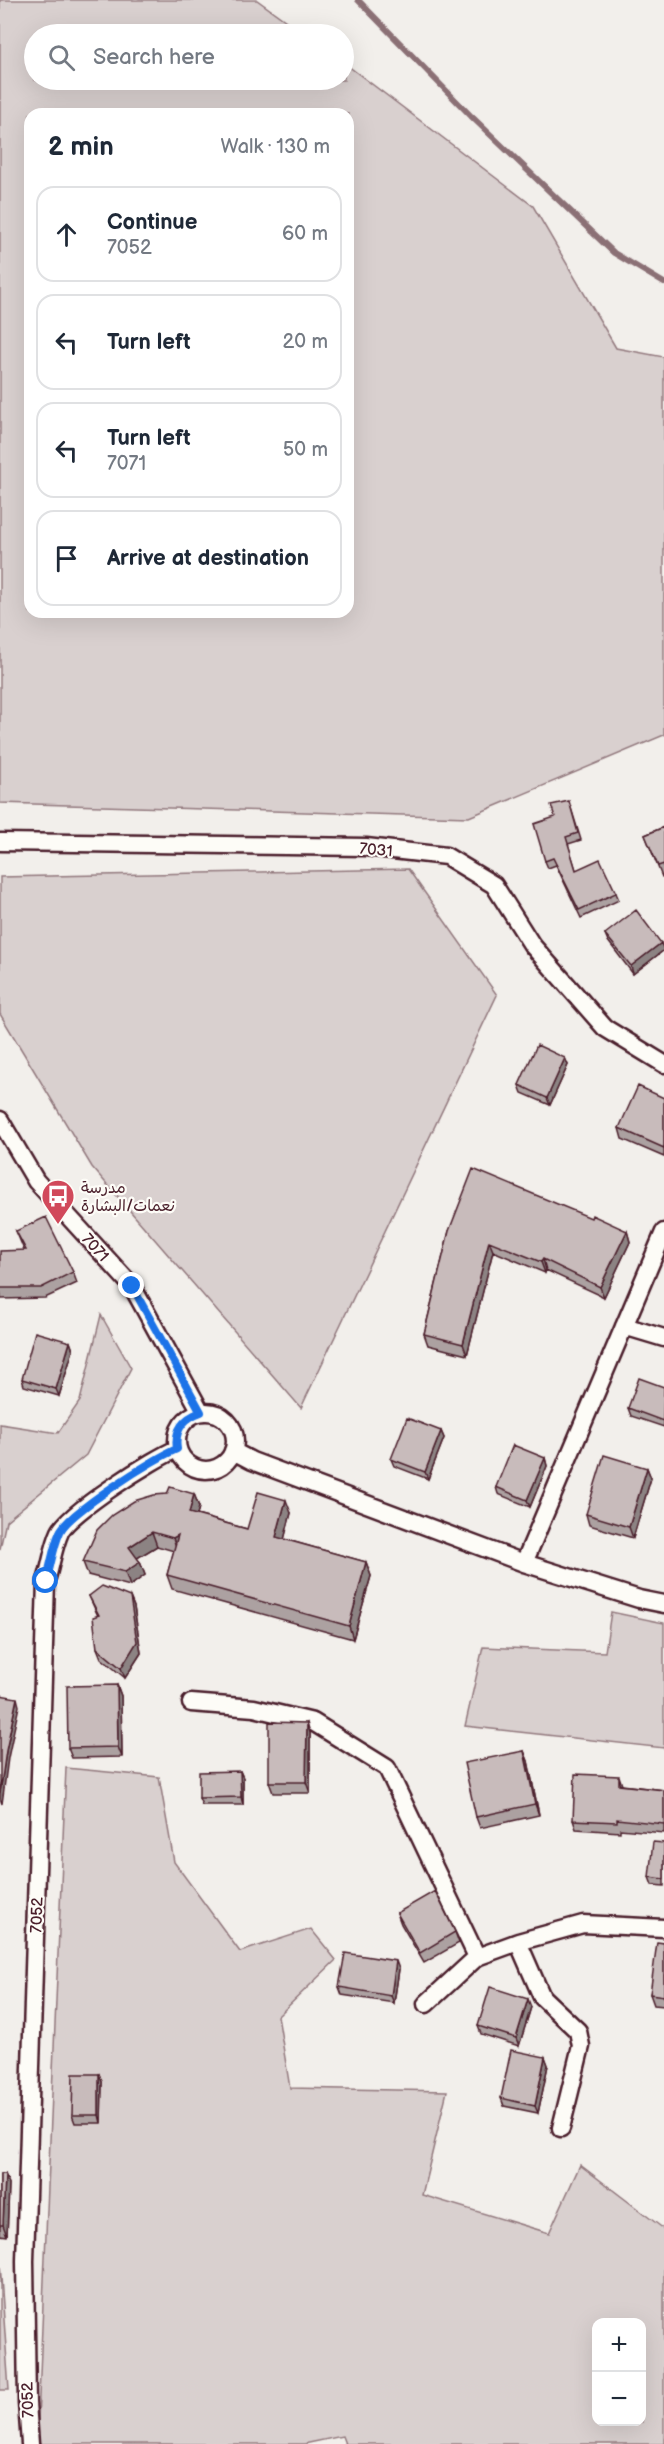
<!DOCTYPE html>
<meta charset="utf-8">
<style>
:root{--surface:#fff;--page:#f2f2f3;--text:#1f2937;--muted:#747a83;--line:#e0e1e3}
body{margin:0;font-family:"Balsamiq Sans","Playpen Sans Arabic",sans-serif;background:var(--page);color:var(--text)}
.controls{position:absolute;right:18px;bottom:18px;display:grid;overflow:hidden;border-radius:12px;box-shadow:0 6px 24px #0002}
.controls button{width:54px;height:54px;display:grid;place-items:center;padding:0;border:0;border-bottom:2px solid var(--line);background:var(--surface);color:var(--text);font:30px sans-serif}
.stop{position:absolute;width:18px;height:18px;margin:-14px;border:4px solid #1a73e8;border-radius:50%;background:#fff}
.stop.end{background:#1a73e8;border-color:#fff;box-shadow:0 2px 6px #0008}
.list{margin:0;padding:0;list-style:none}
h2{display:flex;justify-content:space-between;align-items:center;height:78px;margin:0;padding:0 24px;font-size:26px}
h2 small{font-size:20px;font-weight:400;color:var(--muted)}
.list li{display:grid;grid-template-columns:39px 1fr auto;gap:18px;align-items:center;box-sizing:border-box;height:96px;margin:0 12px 12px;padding:0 12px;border:2px solid var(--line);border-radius:18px}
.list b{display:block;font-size:22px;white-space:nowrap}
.list p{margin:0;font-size:20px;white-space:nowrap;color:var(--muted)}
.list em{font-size:20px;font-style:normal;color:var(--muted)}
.icon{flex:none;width:33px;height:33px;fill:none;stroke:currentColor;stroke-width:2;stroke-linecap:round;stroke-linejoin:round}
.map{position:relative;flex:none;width:664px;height:2444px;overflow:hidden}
.search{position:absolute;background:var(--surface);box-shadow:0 6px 24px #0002;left:24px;top:24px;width:330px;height:66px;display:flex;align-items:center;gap:15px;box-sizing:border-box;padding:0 21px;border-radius:33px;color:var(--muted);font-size:22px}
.panel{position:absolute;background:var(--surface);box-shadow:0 6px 24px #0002;left:24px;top:108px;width:330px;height:510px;border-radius:18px}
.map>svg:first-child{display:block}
</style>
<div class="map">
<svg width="664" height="2444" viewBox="0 0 664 2444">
<rect width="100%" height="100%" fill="#f2efeb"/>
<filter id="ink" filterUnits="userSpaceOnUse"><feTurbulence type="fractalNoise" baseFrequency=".0167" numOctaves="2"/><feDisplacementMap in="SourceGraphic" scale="12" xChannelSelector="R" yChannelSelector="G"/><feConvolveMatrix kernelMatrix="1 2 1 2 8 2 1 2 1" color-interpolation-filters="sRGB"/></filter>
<g filter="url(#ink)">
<path fill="#d9d0cf" stroke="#92787d" stroke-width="1.5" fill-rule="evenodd" d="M 0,0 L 257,0 L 304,34 L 34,34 L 34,80 L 344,80 L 344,63 L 533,206 L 616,348 L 664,357 L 664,735 L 469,817 L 0,803 ZM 30,114 L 348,114 L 348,612 L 30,612 Z
M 408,869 L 497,995 L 301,1408 L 92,1167 L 0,1014 L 0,877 Z
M 101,1315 L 131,1368 L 86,1455 L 6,1521 L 0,1549 L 0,1424 L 58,1433 L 80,1401 Z
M 611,1612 L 664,1623 L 664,1748 L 465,1726 L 483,1647 L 605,1652 Z
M 66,1768 L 159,1777 L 174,1862 L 240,1952 L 311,1929 L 336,1960 L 278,2016 L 290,2088 L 447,2091 L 422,2195 L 549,2233 L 580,2165 L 664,2229 L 664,2444 L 345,2444 L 342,2436 L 304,2444 L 37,2444 ZM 596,2322 L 642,2322 L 642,2422 L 596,2422 Z
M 0,2263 L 9,2390 L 0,2390 Z"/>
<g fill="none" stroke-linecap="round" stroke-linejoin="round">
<path stroke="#8b6f75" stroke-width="6" d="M 358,0 L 471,116 L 614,253 L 664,283"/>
<defs>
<path id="street" d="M 0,842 L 366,847 L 446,856 L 494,885 L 532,945 L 605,1028 L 664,1064
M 0,1120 L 36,1181 L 132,1286 L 201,1412
M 624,1326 L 664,1338
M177 1441a29 29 0 1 1 58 0a29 29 0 1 1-58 0Z
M 233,1451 L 252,1461 L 524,1563 L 639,1599 L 664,1604
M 524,1563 L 664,1232
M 191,1703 L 254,1708 L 313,1722 L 387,1768 L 477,1957
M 518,1942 L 542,1997 L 578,2031 L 581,2046 L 561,2128
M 426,2004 L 477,1957 L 518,1942 L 583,1924 L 664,1928
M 30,2444 L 27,2403 L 25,2261 L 46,1581 C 51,1566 53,1547 60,1532 C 68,1513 156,1457 177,1449"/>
</defs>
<use href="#street" stroke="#4a1f2b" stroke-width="21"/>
<use href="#street" stroke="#fdfcf7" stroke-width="16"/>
</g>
<path fill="#aca1a1" stroke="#4a1f2b" stroke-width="1.5" d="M 571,808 L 581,840 L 568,844 L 576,870 L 616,893 L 619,900 L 581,918 L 556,865 L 548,868 L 545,861 L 555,817 Z
M 664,827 L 664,876 L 662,877 L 645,835 Z
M 605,934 L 661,943 L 664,950 L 633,974 L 608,941 Z
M 565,1058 L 568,1065 L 550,1105 L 522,1093 L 519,1085 Z
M 664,1098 L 664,1157 L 622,1139 L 619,1128 Z
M 591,1218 L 627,1231 L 630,1242 L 604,1297 L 546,1270 L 545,1273 L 493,1251 L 467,1355 L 428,1345 L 424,1334 L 449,1231 Z
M 16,1231 L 73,1272 L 77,1283 L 45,1298 L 1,1299 L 0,1288 L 24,1250 Z
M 70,1342 L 73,1350 L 59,1396 L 24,1386 L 22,1379 Z
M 664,1387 L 664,1427 L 631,1416 L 628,1408 Z
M 441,1431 L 444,1438 L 428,1479 L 394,1466 L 391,1459 Z
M 545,1458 L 547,1466 L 530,1507 L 498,1494 L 496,1487 Z
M 647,1468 L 651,1478 L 633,1538 L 589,1525 L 586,1514 Z
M 194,1494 L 199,1507 L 197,1515 L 247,1529 L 291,1513 L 284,1539 L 366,1562 L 371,1576 L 353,1639 L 172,1589 L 167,1575 L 174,1551 L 157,1546 L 137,1558 L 140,1562 L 145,1575 L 130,1586 L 88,1575 L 83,1562 Z
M 89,1596 L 130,1597 L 134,1607 L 141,1653 L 125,1678 L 101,1658 L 97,1648 L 98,1616 Z
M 117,1685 L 121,1696 L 122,1757 L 72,1758 L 68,1748 Z
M 307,1723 L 310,1733 L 310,1793 L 273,1793 L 269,1782 Z
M 524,1751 L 528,1761 L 539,1815 L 480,1828 L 476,1817 Z
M 240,1771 L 243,1778 L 243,1805 L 202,1805 L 199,1798 Z
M 622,1785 L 664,1790 L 664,1833 L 620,1829 L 620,1832 L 576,1829 L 573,1820 Z
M 664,1843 L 664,1886 L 652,1885 L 649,1877 Z
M 397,1913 L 455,1932 L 459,1943 L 424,1963 L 401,1924 Z
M 664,1943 L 664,2006 L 654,2005 L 650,1994 Z
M 399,1969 L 394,2003 L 342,1995 L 339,1987 Z
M 531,2007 L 519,2046 L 481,2034 L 478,2026 Z
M 545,2057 L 548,2065 L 538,2113 L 504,2106 L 501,2098 Z
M 99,2074 L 102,2082 L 101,2123 L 75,2123 L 72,2115 Z
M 0,2174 L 5,2174 L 9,2184 L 7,2236 L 0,2235 Z"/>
<path fill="#8c8383" stroke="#4a1f2b" stroke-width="1.5" d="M 661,943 L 664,950 L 633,974 L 631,966 Z
M 565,1058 L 568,1065 L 550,1105 L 547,1098 Z
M 627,1231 L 630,1242 L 604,1297 L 600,1287 Z
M 489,1241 L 493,1251 L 467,1355 L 463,1344 Z
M 543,1259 L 546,1270 L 545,1273 L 541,1262 Z
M 70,1342 L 73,1350 L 59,1396 L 56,1389 Z
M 441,1431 L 444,1438 L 428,1479 L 425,1472 Z
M 545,1458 L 547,1466 L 530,1507 L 527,1500 Z
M 647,1468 L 651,1478 L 633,1538 L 629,1527 Z
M 194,1494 L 199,1507 L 194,1526 L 189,1513 Z
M 286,1500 L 291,1513 L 281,1551 L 276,1537 Z
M 152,1532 L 157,1546 L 134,1560 L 129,1547 Z
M 178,1535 L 178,1552 L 173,1538 Z
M 140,1562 L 145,1575 L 130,1586 L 125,1572 Z
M 366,1562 L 371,1576 L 353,1639 L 349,1626 Z
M 130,1597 L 134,1607 L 141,1653 L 125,1678 L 121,1668 Z
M 117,1685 L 121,1696 L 122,1757 L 118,1747 Z
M 17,1698 L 19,1706 L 8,1758 L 2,1804 L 0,1798 L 0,1793 L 6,1751 Z
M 307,1723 L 310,1733 L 310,1793 L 306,1782 Z
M 524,1751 L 528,1761 L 539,1815 L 535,1804 Z
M 240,1771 L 243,1778 L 243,1805 L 241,1797 Z
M 619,1776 L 622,1785 L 619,1785 Z
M 396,1961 L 399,1969 L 394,2003 L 391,1996 Z
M 528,1999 L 531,2007 L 519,2046 L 516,2038 Z
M 545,2057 L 548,2065 L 538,2113 L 535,2106 Z
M 99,2074 L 102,2082 L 101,2123 L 99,2115 Z
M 5,2174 L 9,2184 L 7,2236 L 3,2225 Z"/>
<path fill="#c8bbbb" stroke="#4a1f2b" stroke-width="1.5" d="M 569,801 L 578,833 L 566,837 L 576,870 L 600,859 L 616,893 L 579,910 L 553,858 L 545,861 L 534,824 L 555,817 L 551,805 Z
M 664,827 L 664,864 L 658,866 L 645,835 Z
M 636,910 L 661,943 L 631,966 L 605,934 Z
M 537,1045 L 565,1058 L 547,1098 L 519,1085 Z
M 638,1086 L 664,1098 L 664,1148 L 619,1128 Z
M 473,1169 L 591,1218 L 592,1215 L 627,1231 L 600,1287 L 543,1259 L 541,1262 L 489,1241 L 463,1344 L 424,1334 L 449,1231 Z
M 46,1217 L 73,1272 L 41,1288 L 0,1288 L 0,1251 L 26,1250 L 16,1231 Z
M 35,1332 L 70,1342 L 56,1389 L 22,1379 Z
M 639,1378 L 664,1387 L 663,1421 L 628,1408 Z
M 407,1418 L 441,1431 L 425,1472 L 391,1459 Z
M 513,1445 L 545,1458 L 527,1500 L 496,1487 Z
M 604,1455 L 647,1468 L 629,1527 L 586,1514 Z
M 170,1487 L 194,1494 L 189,1513 L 247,1529 L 258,1492 L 286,1500 L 276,1537 L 366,1562 L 349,1626 L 167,1575 L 178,1535 L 173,1538 L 152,1532 L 129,1547 L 140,1562 L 125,1572 L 83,1562 L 97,1530 L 112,1515 L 134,1501 L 154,1495 L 167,1494 Z
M 102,1586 L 130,1597 L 137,1642 L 121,1668 L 97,1648 L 93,1617 L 99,1615 L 89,1596 Z
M 117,1685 L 118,1747 L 68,1748 L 67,1686 Z
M 0,1695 L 17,1698 L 6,1751 L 0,1793 Z
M 269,1722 L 307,1723 L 306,1782 L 269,1782 Z
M 524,1751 L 535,1804 L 476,1817 L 464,1763 Z
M 240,1771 L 241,1797 L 199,1798 L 199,1772 Z
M 575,1774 L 619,1776 L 619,1785 L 664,1790 L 664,1824 L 617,1819 L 617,1822 L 573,1820 Z
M 653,1842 L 664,1843 L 664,1879 L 649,1877 Z
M 435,1891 L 455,1932 L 420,1953 L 397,1913 Z
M 657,1942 L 664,1943 L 664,1996 L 650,1994 Z
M 345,1953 L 396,1961 L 391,1996 L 339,1987 Z
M 490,1987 L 528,1999 L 516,2038 L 478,2026 Z
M 511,2050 L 545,2057 L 535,2106 L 501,2098 Z
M 73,2074 L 99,2074 L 99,2115 L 72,2115 Z
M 0,2174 L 5,2174 L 3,2225 L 0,2225 Z"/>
</g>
<g fill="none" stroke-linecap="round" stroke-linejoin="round" filter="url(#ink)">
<path stroke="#1a73e8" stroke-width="8" d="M 46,1581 C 51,1566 53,1547 60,1532 C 68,1513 156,1457 177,1449 C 174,1430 184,1418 201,1412 L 132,1286"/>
</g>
<defs>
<symbol id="bus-pin" viewBox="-11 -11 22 30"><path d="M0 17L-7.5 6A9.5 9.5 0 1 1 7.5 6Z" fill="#d1495b" stroke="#fdfcf7"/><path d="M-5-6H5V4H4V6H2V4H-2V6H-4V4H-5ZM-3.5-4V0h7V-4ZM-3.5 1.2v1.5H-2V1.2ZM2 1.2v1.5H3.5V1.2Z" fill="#fff"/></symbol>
</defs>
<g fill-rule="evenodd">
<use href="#bus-pin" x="39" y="1177" width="38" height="52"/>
</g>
<g text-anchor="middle" stroke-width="4.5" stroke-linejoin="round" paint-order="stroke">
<g font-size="16" fill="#4a1f2b" stroke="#fdfcf7">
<text transform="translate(376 849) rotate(5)" y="6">7031</text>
<text transform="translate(96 1247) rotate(48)" y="6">7071</text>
<text transform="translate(36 1915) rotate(-88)" y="6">7052</text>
<text transform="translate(27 2400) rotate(-92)" y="6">7052</text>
</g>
<g font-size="16" fill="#4a1f2b" stroke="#fdfcf7" text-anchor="start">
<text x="81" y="1193">مدرسة<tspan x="81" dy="18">نعمات/البشارة</tspan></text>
</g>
</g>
</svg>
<div class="controls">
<button>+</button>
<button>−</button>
</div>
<div class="stop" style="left:46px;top:1581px"></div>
<div class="stop end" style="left:132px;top:1286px"></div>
<div class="search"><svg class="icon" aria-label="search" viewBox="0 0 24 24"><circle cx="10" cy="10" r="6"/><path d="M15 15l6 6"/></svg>Search here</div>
<section class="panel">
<h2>2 min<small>Walk · 130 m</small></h2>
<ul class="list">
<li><svg class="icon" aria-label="ahead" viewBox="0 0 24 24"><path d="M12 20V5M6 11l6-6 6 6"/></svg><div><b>Continue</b><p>7052</p></div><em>60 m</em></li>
<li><svg class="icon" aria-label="left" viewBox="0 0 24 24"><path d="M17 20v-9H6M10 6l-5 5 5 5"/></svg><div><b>Turn left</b></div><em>20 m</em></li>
<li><svg class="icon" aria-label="left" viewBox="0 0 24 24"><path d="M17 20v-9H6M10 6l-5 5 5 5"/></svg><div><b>Turn left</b><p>7071</p></div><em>50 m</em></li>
<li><svg class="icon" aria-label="arrive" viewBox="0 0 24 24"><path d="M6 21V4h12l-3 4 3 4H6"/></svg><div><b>Arrive at destination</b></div></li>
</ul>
</section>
</div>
